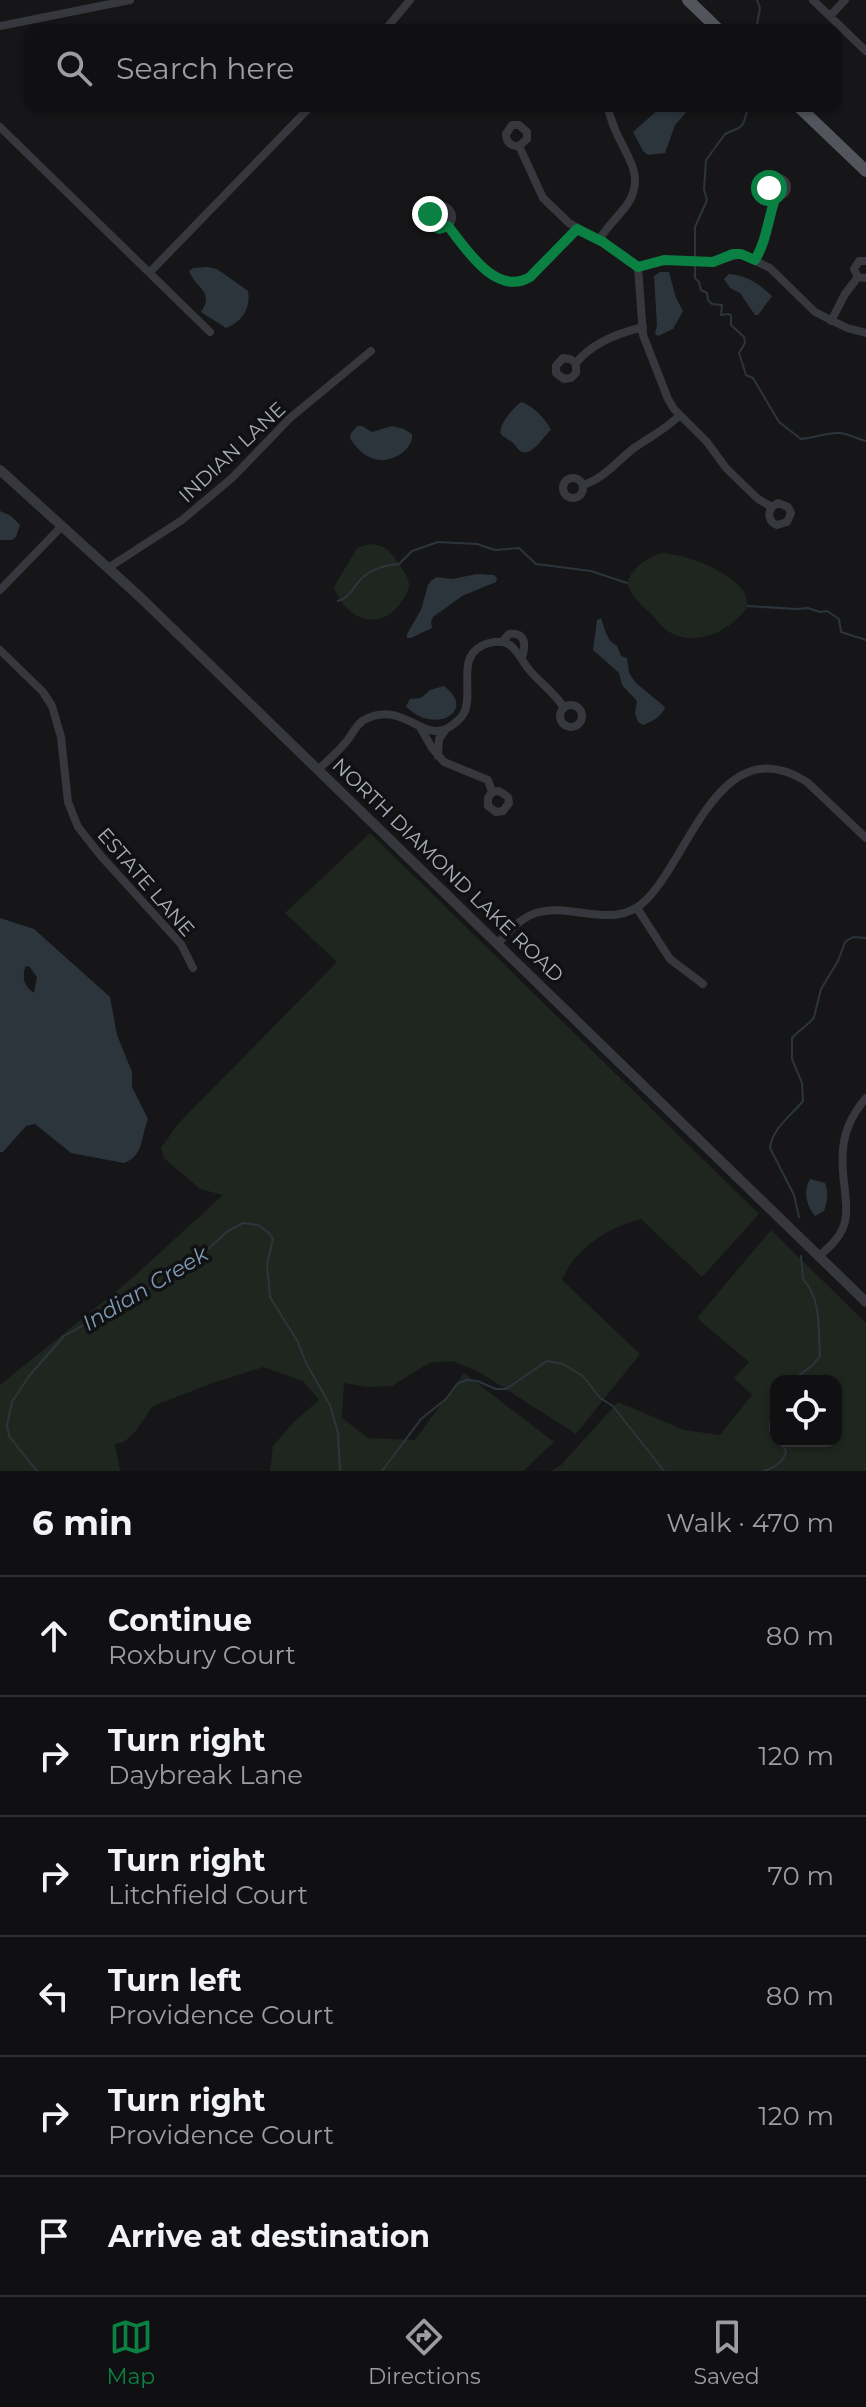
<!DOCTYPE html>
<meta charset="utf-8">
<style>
:root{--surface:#101012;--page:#19191b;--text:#f1f3f6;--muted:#9c9d9f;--line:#303032;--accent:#0b8043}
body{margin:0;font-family:Montserrat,sans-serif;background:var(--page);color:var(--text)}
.controls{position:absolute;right:24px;bottom:24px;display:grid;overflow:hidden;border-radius:16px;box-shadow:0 2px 6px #0004}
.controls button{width:72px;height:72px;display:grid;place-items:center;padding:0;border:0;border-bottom:2px solid var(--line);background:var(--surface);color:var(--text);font:40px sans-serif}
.stop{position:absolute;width:24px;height:24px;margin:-18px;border:6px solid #0b8043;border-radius:50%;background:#fff}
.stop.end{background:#0b8043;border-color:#fff;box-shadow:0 2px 8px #0008}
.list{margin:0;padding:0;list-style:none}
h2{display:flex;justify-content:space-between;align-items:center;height:104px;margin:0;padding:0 32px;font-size:34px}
h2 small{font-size:26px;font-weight:400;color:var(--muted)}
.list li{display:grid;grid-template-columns:52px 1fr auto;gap:24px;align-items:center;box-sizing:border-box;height:120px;padding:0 32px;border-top:2px solid var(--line)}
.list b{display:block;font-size:30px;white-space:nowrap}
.list p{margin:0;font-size:26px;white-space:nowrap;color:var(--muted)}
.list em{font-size:26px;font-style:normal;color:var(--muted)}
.icon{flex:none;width:44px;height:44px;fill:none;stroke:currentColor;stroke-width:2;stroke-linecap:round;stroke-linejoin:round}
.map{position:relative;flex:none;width:866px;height:1471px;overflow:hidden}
.search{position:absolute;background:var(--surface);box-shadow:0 2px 6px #0004;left:24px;right:24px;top:24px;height:88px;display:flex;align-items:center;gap:20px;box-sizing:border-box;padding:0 28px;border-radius:16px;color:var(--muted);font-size:30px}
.sheet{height:824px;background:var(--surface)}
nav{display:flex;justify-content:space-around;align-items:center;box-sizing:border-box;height:112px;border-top:2px solid var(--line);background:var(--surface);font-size:22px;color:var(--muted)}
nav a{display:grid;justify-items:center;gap:4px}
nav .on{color:var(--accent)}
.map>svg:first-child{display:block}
</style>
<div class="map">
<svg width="866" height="1471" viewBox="0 0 866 1471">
<rect width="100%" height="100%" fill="#161618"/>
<path fill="#1e261f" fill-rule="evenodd" d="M 370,544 C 386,545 391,552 399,564 C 403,570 410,579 409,587 C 408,592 403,600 400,604 C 378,633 344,618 334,587 L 357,548 Z
M 661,553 C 686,554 724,569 741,588 C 746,593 746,599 748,606 C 733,628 701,647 673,634 C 664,630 657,620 650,613 C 641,605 631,595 627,583 C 634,566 644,560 661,553 Z
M 370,833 L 759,1214 L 702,1277 L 641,1219 C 609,1227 575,1248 562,1280 L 640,1354 L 576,1434 L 479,1372 L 453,1361 L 429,1363 L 392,1386 L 367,1387 L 344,1383 L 342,1418 L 368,1438 L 415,1440 L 464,1373 L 554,1442 L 523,1471 L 270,1471 L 273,1446 L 294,1422 L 319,1400 L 303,1381 L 263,1367 L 210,1384 L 153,1406 L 134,1433 L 124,1442 L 115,1444 L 120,1471 L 0,1471 L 0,1385 L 131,1279 L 223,1195 L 200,1189 L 164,1158 L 161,1148 L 178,1124 L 337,962 L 285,913 Z
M 771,1230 L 866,1323 L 866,1471 L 551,1471 L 561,1465 L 618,1402 L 684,1430 L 720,1435 L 752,1395 L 734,1378 L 749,1362 L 697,1318 ZM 776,1381 L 836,1381 L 836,1441 L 776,1441 Z"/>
<path fill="#2c353c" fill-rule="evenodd" d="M 662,106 L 692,106 L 675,125 L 665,153 L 648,155 L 643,151 L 633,132 Z
M 208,267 L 217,269 L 248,291 C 251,308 242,322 226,328 L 201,312 C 215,291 196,289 189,271 L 193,268 Z
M 660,272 L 669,272 L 676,298 L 683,311 L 673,329 L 658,336 L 655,334 L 657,325 L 654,276 Z
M 729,274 C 748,276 759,284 772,296 L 758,315 L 755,315 L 740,293 L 730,288 L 724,279 Z
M 521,402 C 532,405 546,419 551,430 C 545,435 535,451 527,452 C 519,454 517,446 512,442 C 509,440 503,437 501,434 C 497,426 515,406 521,402 Z
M 357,426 L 362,426 L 372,432 L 392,426 L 404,429 L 412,434 C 414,450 390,464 374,459 C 364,456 355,447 350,438 L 351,433 Z
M 0,511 L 11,516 L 20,525 L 16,537 L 12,540 L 0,540 Z
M 477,574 L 494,575 L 497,578 L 496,582 L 462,596 L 433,617 L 431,622 L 432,628 L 411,638 L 407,638 L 407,634 L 421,610 L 428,585 L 431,581 L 437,577 L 452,579 Z
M 601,618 L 606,633 L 610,641 L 617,646 L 621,656 L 627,658 L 629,673 L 636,683 L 665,707 C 662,717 652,721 643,725 L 638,722 L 635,713 L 637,701 L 622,685 L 619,673 L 593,650 L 597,620 Z
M 444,686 C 479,713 431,735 406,706 L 410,699 L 421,698 L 430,690 Z
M 0,918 L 34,929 L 110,997 L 117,1035 L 132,1072 L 132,1087 L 148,1119 C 141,1136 144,1156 124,1163 L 71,1153 L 35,1124 L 26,1126 L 3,1152 L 0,1152 ZM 29,966 L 37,977 L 34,993 C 24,985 22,980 25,967 Z
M 810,1179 L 825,1183 C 829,1192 827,1202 824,1211 L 815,1216 C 806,1204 803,1192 810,1179 Z"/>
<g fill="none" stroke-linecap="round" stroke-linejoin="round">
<path stroke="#2c353c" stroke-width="2" d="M 756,30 L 760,8 L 757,0
M 695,259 L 695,227 L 707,200 L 704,189 L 706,160 L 725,134 L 739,128 L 743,124 L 749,106
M 695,265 L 695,278 L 699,282 L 701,290 L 707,293 L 708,300 L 712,304 L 722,305 L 721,315 L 729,314 L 731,316 L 731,325 L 744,337 L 745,343 L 739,353 L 746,375 L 753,378 L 779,422 L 801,439 C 814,438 827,432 840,433 C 849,434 857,439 866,441
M 338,601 C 351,597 353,587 362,578 C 373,568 385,565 399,564 L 412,551 L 438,542 L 477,544 L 495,550 L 519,548 L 536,564 L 591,571 L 627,583
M 748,606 L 796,609 L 808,608 L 820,612 L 827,611 L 839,619 L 841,632 L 866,640
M 799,1217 L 794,1195 L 770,1148 C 773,1127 790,1117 803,1101 L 802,1083 L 792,1059 L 792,1038 C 798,1031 811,1023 814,1017 L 821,989 L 838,961 L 845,942 L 853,937 L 866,938
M 791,1381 L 813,1365 L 820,1356 C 818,1329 822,1300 803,1279 L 801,1256
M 776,1414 L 770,1422 L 770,1431 L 776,1440
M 37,1471 L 9,1436 L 7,1425 L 12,1402 L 29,1376 L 64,1336 L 189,1266 L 228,1231 L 243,1223 L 258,1225 L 269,1233 L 273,1239 L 267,1265 L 270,1297 L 298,1342 L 306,1363 L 330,1405 L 338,1433 L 340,1471
M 382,1471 L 421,1419 L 446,1399 L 458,1383 L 467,1380 L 477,1381 L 496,1389 L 506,1389 L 547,1361 L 563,1364 L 583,1376 L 600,1398 L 613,1406 L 664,1471
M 764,1471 C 774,1468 785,1461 786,1450 L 777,1441"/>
<path stroke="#37383d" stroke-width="8" d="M 813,0 L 866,51
M 830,16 L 845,0
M 0,26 L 130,0
M 385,30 L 410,0
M 0,127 L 210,332
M 519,146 L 527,139 L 527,132 L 519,125 L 512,125 L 506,134 C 506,142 511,147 519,146 L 543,198 L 569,223 L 603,242 L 638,267
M769 187a9 9 0 1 1 18 0a9 9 0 1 1-18 0Z
M430 217a11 11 0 1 1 22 0a11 11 0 1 1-22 0Z
M 448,226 C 467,250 496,297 530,277 L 577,229
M 599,240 C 608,224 623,213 630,200 C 643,175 628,158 618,136 C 613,126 610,116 607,106
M 755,260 C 767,240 768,218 776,196
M 866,261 L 859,261 L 854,269 L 858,277 L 866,278
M 638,267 L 643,335 L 668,399 L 674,409 L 707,442 L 726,468 L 758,499 L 772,507 L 778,503 L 788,507 L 791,513 L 787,522 L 777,525 C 769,522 767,514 772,507
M 638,267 L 664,260 L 713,262 L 741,254 L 770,268 L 815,312 L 847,328 L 866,333
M 150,272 L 311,106
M 831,321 L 845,294 L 858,277
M 576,363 L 570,359 L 563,358 L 556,366 L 556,373 L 564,379 L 571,378 L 576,373 L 576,363 C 592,343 618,333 643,327
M563 488a10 10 0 1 1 20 0a10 10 0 1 1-20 0Z
M 583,485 C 605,478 617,461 634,448 C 651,436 665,430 680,415
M 108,568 L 182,520 L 232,478 L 290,418 L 371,351
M 0,590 L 62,526
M 502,642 L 509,634 C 526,632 526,645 522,658
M 0,650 L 43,692 L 52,706 L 61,737 L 68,802 L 78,827 L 101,856 L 181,944 L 193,968
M560 716a11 11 0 1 1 22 0a11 11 0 1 1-22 0Z
M 420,727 L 432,748 L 444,762 L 488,780 L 492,792 L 488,798 L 488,806 L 496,812 L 503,811 L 509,803 L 508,797 L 499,791 L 492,792
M 438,756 L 439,739 L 446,729
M 319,769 C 327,761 337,753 345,743 C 352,736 355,725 364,720 C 402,700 420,740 446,729 C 452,726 461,719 464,713 C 475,691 453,653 489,643 C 512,637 516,652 527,667 C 538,682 554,691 564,708
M 637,908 L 670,959 L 703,984
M 498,943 C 509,932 520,918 536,913 C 572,901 615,933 647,899 C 691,854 721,727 807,782 L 866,838
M 819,1256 C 828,1248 838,1240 843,1228 C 848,1216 846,1204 845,1191 C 840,1154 840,1128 866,1098"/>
<path stroke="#37383d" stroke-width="10" d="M 0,470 L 140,597 L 866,1302"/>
<path stroke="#53555c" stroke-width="12" d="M 688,0 L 719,30
M 798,106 L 866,171"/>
</g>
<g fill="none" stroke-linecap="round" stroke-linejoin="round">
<path stroke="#0b8043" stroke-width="10" d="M 430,214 L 432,225 L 439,229 L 448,226 C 467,250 496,297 530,277 L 577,229 L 603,242 L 638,267 L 664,260 L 713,262 L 733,254 L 741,254 L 755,260 C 767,240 768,218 776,196 L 771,194 L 769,188"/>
</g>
<g text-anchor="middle" stroke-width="7" stroke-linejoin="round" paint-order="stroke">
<g font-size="20" fill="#a8adb8" stroke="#111113">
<text transform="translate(232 452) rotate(-43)" y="7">INDIAN LANE</text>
<text transform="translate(448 870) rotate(44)" y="7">NORTH DIAMOND LAKE ROAD</text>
<text transform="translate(146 882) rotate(49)" y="7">ESTATE LANE</text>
</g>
<g font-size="22" font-style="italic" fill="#7f9bb3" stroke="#111113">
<text transform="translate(145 1288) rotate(-31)" y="8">Indian Creek</text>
</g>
</g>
</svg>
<div class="controls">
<button><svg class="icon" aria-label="locate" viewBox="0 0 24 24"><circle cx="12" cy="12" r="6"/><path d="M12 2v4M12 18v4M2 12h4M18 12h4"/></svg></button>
</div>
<div class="stop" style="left:769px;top:188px"></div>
<div class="stop end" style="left:430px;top:214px"></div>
<div class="search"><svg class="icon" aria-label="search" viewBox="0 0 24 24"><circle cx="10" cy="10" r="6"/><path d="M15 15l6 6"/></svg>Search here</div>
</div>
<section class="sheet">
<h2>6 min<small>Walk · 470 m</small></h2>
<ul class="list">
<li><svg class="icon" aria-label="ahead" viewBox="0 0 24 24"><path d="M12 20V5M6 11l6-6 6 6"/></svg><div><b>Continue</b><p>Roxbury Court</p></div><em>80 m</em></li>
<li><svg class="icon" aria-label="right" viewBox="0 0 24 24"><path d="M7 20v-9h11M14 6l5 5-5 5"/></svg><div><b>Turn right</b><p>Daybreak Lane</p></div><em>120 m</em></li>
<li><svg class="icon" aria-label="right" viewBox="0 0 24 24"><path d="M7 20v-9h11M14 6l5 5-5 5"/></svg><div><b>Turn right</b><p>Litchfield Court</p></div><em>70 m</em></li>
<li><svg class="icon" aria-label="left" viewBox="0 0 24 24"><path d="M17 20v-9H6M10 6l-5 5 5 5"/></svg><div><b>Turn left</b><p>Providence Court</p></div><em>80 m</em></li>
<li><svg class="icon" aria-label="right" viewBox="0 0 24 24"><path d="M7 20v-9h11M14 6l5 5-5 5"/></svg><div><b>Turn right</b><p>Providence Court</p></div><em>120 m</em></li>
<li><svg class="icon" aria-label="arrive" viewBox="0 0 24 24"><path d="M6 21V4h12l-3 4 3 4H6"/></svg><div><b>Arrive at destination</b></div></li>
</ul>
</section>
<nav>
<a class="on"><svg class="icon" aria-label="map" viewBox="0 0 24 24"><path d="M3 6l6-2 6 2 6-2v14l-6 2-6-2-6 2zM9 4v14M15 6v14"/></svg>Map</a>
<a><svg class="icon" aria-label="directions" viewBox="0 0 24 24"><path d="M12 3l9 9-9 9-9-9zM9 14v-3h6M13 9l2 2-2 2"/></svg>Directions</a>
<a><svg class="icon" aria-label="saved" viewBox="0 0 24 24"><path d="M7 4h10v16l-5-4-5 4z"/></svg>Saved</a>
</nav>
